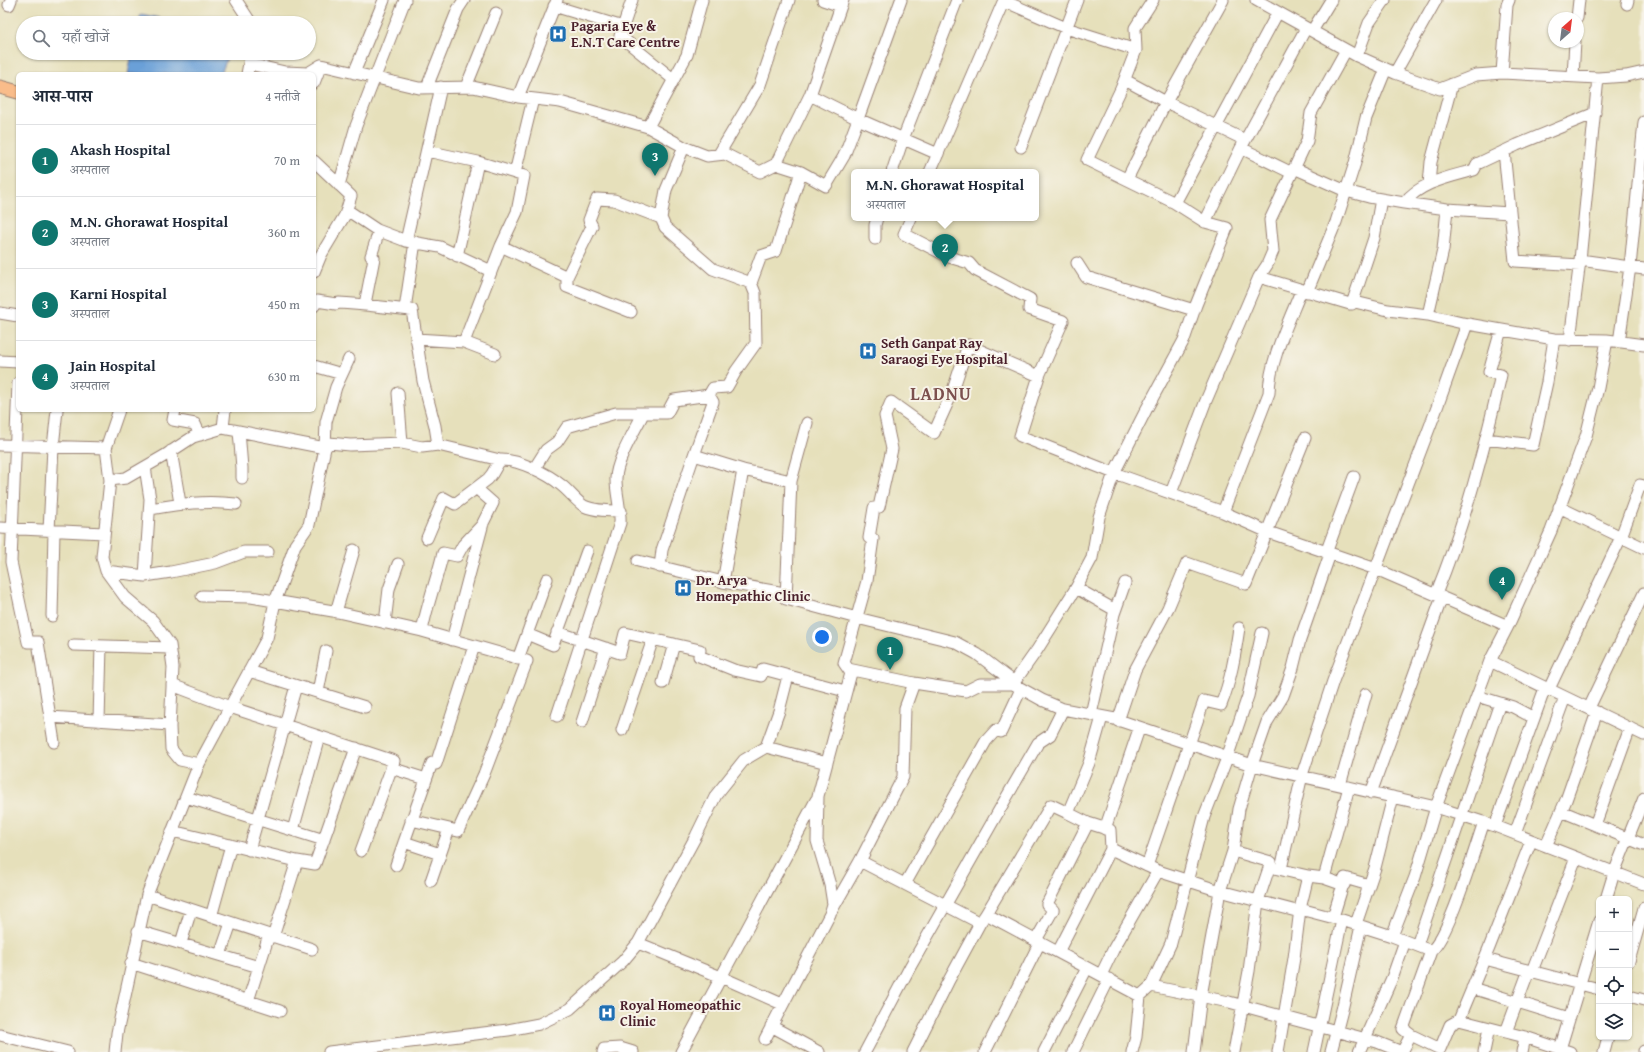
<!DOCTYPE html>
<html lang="hi">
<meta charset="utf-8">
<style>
:root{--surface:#fff;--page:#f6f6f7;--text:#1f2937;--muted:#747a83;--line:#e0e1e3;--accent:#0f766e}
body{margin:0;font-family:"Gentium Book Plus","Noto Serif Devanagari",serif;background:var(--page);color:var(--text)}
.controls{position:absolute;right:12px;bottom:12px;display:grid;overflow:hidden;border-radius:6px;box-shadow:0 1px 3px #0004}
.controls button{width:36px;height:36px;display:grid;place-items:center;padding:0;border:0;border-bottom:1px solid var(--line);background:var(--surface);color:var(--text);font:20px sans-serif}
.compass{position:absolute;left:1548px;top:12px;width:36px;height:36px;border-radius:50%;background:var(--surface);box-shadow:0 1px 3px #0004;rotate:28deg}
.you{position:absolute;left:822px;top:637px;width:14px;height:14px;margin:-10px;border:3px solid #fff;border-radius:50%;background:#1a73e8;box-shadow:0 0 0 6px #1a73e833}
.badge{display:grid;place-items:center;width:26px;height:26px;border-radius:50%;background:var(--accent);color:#fff;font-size:13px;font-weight:700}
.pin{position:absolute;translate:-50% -33px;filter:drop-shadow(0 1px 2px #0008)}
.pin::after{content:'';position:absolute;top:21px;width:14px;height:12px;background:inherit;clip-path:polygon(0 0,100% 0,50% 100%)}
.popup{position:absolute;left:851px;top:169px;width:188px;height:52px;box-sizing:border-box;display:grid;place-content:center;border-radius:6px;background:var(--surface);filter:drop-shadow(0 1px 3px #0005);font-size:13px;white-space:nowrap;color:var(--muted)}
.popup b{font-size:15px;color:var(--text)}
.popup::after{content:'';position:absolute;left:50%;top:100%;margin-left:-8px;border:8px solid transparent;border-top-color:var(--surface)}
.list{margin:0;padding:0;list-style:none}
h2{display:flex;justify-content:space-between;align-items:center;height:52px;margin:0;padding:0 16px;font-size:17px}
h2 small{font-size:13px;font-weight:400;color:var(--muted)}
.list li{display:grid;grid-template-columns:26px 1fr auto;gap:12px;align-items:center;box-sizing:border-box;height:72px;padding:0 16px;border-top:1px solid var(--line)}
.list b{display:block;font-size:15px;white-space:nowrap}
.list p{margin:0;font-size:13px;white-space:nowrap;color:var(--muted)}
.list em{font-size:13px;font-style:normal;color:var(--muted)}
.icon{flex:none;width:22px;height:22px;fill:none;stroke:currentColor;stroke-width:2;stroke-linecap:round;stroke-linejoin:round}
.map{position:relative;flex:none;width:1644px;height:1052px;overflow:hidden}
.search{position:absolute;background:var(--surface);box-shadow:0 1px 3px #0004;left:16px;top:16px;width:300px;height:44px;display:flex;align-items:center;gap:10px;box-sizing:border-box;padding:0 14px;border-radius:22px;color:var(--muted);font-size:15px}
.panel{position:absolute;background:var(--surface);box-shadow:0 1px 3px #0004;left:16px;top:72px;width:300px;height:340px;border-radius:6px}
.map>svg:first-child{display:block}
</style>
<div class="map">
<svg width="1644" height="1052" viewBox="0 0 1644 1052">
<rect width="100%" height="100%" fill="#f7f3e8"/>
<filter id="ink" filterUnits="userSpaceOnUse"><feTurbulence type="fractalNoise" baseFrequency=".025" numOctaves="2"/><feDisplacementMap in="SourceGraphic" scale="8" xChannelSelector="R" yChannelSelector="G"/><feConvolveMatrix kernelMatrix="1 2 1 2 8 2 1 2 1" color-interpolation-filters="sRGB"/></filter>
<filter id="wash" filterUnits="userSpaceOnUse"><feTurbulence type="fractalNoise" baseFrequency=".012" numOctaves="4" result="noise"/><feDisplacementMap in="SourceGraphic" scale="16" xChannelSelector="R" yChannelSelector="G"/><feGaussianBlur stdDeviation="0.9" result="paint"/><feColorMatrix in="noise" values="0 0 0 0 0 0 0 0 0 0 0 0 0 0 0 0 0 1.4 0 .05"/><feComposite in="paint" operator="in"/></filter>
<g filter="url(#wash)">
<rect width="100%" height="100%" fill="#e6e0bb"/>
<path fill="#6ba0d8" stroke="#5a6082" d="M 141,14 L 184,23 L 138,23 Z
M 132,53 L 229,53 L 221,74 L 128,74 Z"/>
</g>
<g filter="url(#ink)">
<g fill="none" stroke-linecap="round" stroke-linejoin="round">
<defs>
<path id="minor" d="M 236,0 L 251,23
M 632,0 L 620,36 L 673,79
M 823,0 L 841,6
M 843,0 L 810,95 L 858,119 L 901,0
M 1153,0 L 1135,28 L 1136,50 L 1121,89 L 1087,160 L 1175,203 L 1205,222
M 1256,0 L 1357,56 L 1395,73 L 1440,89 L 1476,75 L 1502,73 L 1598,78 L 1626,76 L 1644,72
M 1004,1 L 1066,28 L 1136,50
M 1627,4 L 1628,0
M 9,5 L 11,0
M 554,6 L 623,27
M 1577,18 L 1579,0
M 1312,31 L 1331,0
M 1346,50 L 1311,113 L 1307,141 L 1270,220 L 1273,251 L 1267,265 L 1259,277 L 1350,304 L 1355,302 L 1388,310 L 1428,315 L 1462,323 L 1554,339 L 1607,340 L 1644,345
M 1357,56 L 1369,23 L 1385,0
M 250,64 L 285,72 L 308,73 L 321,65 L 419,88 L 473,87 L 518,97 L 560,102 L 648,127 L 684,147 L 707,156 L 725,154 L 760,172 L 776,164 L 801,172 L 826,186 L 844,156 L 858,119 L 938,154
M 354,73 L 384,0
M 1395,73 L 1436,0
M 1502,73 L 1507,5 L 1509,0
M 247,74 L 251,53
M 1573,76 L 1575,42
M 1125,80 L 1166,102 L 1245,140
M 314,83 L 321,65
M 427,87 L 458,9 L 464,0
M 466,87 L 496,13
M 518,97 L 557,0
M 648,127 L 687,55 L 702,0
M 684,147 L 666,190 L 661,218 L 665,227 L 713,269 L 751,283
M 1021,147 L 1077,0
M 1241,148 L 1292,173
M 427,151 L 478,162 L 515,173
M 1504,151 L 1515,261 L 1580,265
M 719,154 L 760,85 L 789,0
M 314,161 L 351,196 L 345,215 L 321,255 L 314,272
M 776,164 L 810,95
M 1294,168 L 1346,191 L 1369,197 L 1404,203 C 1420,182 1450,177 1474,170 L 1477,164 L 1517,145 L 1595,113
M 892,172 L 903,139 L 957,0
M 930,172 L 1004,0
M 1127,179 L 1166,102 L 1223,0
M 1429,184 L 1431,162 L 1452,84
M 339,185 L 356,126 L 405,0
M 1175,203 L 1278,12
M 1404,203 L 1447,209 L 1510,213
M 347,210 L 377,230 L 406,241 L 440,247 L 491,271
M 875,239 L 875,225 L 877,218
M 406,241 L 441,87
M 501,246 L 567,277 L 567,287 L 631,312
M 457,256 L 478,162
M 1580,260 L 1644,269
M 1077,263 L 1086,277 L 1194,310
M 567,277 L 592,226 L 589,220 L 597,199 L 614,200 L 661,218
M 1301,291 C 1289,321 1269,362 1269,393 L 1223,512 L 1268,532 L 1376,569 L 1508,626 L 1551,531 L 1586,436 L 1598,388 L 1607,340
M 1307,292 L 1336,222 L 1355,163 L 1366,118 L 1386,69
M 365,304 L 374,258 L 371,256 L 379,231
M 1352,304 L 1374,238 L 1381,199
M 314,306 L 317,301 L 336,304 L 339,303 C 363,304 387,308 412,310 L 423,381 L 435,426 L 438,445
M 405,309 L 415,242
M 0,313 L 18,316
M 1428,315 L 1443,250 L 1447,209
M 416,339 L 464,342 L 495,354
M 1570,340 L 1580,260 L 1598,78
M 464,342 L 501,246 L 517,212 L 524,176 L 515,173 L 533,99
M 1619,342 L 1630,267 L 1644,122
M 0,361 L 18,362
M 314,366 L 342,374
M 1039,376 L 1020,436 L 1114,473 L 1146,410 L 1184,340 L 1196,305 L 1227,228 L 1205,222 L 1241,148 L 1306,28
M 18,383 L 11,562 L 28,642 L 38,642 L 54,742
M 398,393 L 402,443
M 119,410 L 106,448 L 110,480 L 102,557 L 106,571 L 125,597 L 153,621 L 170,645 L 173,667 L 170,727 L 171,749 L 180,760 L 199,764
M 175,410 L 173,420 L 195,424 L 200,435
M 223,428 L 225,410
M 239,431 L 242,468 L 242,478
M 1486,439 L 1533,445 L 1547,382 L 1554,339
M 0,445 L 106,448
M 325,448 L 329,443 L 350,445 L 402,443 L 422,447 L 438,445 L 500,460 C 518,459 548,474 561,485 C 569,491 576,501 584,506 C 595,511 609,511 621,511
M 171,451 L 180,503
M 694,455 L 743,470 L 791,481
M 534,469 L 546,450 L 557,442 L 567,427 L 616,413 L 667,413 L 674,400 L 709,395 L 713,388 L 727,387 L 736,371 L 756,343 L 755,293 L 751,283 L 761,256 L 776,251 L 801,172
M 110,480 L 126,478 L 164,456 L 193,437 L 223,428 L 325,448
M 1171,493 L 1205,403 L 1259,277
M 1559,507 L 1644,548
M 150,509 C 180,504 205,500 236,504
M 0,528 L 104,533
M 49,531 L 53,447 L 57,410
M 427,538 L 444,498 L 455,504 L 488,479 L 492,474 L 500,460
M 1326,553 L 1354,477
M 638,561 L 723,582 L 779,592 L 786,599 L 857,618 L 955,642 L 977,654 L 1014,682
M 660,567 L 662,550 L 694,455 L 713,402 L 709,395
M 106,571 L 145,576 L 171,572 L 215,563 L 244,552 L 268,552
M 145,576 L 150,499 L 145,467
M 723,582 L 743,470
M 1076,588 L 1115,610
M 1436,594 C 1465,523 1484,450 1501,375 L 1489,372 L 1501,330
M 202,596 L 251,597 L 333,611 L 422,631 L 527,661 L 484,774 L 458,831 L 411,820
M 786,599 L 791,481 L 807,423
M 336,612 L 354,550
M 52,616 L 54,531
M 385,623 L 389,589 L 398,564
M 1508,626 L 1490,661 L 1644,735
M 422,631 C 427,604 437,579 443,553 L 457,556 L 463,545 L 483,524
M 557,632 L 620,653 L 625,633 L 700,650 L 699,656 L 734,670 L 761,676 L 763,669 L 845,691
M 527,634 L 553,645 L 587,551
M 452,640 L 483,523 L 493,503 L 476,488
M 74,645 L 170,648
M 518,659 L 547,579
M 848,669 L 914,683 L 966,691 L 980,684 L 1013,684 L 1042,700 L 1063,709 L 1115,719 L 1252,765 L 1436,807 L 1495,826 L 1644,884
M 249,671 L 365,707
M 663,683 L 674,644
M 1013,684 L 1037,650 L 1076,588 L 1092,558 L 1099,517 L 1114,473 L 1223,512
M 172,685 L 230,707 L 394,761 L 361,851
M 1549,689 L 1621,537 L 1640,485 L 1644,486
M 318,692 L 326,651
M 1477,696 L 1513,707 L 1534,718
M 1589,708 L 1644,593
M 1091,714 L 1114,614 L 1125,583
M 557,716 L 620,523 C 621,508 616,494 616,480 C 615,463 635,430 643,414
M 50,717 L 170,725
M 99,721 L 101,646
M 1118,721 L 1135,670 L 1168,608 L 1187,563 L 1246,584 L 1305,438
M 582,722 L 606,648
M 622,730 L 653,639
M 766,747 L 779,711 L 788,676
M 391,768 L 426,779
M 1340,785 L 1366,694
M 1371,793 L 1442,597
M 186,797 L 324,840
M 1561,811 L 1644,845
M 1595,825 L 1630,728
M 1495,826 L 1545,688
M 1105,829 L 1139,729
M 293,830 L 319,737
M 172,831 L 297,861 L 273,937
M 1515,834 L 1565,697
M 404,842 L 440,854
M 1546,846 L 1566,800 L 1597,712
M 1111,849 L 1158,871 L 1220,891 L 1300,912
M 249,850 L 296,686
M 1233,851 L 1271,862 L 1258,901 L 1249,971 L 1234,1052
M 297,861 L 315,864 L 356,748
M 860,861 L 980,923 L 986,914 L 1140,996 L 1151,986 L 1229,1002 L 1377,1042 L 1402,1052
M 396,865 L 432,763 L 436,764 L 474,646
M 1147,866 L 1204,701 L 1221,705 C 1231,680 1235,655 1239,628
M 1274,868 L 1308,876 L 1300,909 L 1294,958 L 1278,1052
M 1281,869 L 1302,775 L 1333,681 L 1435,413 L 1467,324
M 1308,876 L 1324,878 L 1344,885
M 1324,878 L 1349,787
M 431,881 L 449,829
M 905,884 L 986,741 L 996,730 L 1001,732 L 1021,689
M 147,895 L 312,949
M 1606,899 L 1614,873 L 1644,798
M 1300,909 L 1342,920 L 1314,1052
M 832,910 L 860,861 L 903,777 L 905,708 L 914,683
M 986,914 L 1051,805 L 1068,813 L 1089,763 L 1102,717
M 211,917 L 231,845
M 1333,917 L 1345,878 L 1369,885
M 1342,920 L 1392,936 L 1415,877 L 1436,807 L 1490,661
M 1356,924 L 1375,868 L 1393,797
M 138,931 L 259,967
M 1392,936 L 1431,951 L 1403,1029 L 1411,1035
M 1036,940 L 1053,910 L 1047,904 L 1088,823 L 1068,813
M 181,943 L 191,910
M 638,943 L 721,977 L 782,1004
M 1417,945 L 1500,703
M 1431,951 C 1450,935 1474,850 1484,822
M 1058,952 L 1111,849 L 1110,830 L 1088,823
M 220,955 L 231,923
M 1485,959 L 1599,989
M 1629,961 L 1644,908
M 131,963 L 280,1011
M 1532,971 L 1576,858
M 1101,975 L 1114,948 L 1158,871
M 1151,986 L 1171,943 L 1204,817 L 1227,758 L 1248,696 L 1262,633
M 1472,988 L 1569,1018
M 1629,996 L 1644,1000
M 248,1001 L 269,935
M 1459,1020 L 1525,1037 L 1570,1052
M 771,1026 L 819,1052
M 1506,1032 L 1529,970
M 0,1035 L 68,1052
M 765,1039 L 830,914 L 833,904 L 830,885 L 817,841 L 818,796 L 851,673 L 844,663 L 867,581 L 873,539 L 869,538 L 874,508 L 879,507 L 892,449 L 885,416 L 891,402 L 934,433 L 952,393 L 968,345 L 1039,376 L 1063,321 L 1029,309 L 1030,299 L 975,270 L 969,263 L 949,257 L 904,234 L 911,218
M 1560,1049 L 1599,921
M 115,1052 L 117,1033 L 147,895 L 199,764 L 267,638 L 275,602 L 295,545 L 309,525 L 325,448 L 326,422 L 336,387 L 349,359
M 329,1052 L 508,1030 L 539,1024 L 570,1009 L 623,961 L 638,943 L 696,836 L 716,795 L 744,760 L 766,747 L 827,763
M 603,1052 L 604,1049 L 620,1048 L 633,1052
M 681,1052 L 816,800
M 865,1052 L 910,967 L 1005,800 L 1038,743 L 1050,735 L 1063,709
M 913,1052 L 948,982 L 980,923
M 985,1052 L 1040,942
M 1044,1052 L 1087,968
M 1073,1052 L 1109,979
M 1132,1052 L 1136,1037 L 1140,996
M 1194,1052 L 1201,996 L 1220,891 L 1233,851 L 1239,809 L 1252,765 L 1267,722 L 1283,696 L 1293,668 L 1300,640 L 1330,554
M 1331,1052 L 1342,1010 L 1361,926
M 1359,1052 L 1392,978 L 1405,941
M 1402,1052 L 1411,1035 L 1440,1049 L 1450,1025 L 1459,1020 L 1489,948 L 1531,841
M 1484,1052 L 1489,1028
M 1522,1052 L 1525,1037
M 1604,1052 L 1608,1037
M 1644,1052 L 1644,1051"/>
<path id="major" d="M 0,87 L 18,92"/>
</defs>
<use href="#minor" stroke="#988073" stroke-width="13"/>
<use href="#major" stroke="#988073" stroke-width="15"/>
<use href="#minor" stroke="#fff" stroke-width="11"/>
<use href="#major" stroke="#f9bc8a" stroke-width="13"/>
</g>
</g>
<defs>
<symbol id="hospital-square" viewBox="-11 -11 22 22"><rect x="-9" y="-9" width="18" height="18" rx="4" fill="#1f6fb2" stroke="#f7f3e8"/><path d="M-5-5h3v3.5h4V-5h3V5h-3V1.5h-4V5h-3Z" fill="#fff"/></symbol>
</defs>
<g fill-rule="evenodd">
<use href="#hospital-square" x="548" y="24" width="20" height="20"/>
<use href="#hospital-square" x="858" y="341" width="20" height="20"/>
<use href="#hospital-square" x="673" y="578" width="20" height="20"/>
<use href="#hospital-square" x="597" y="1003" width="20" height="20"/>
</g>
<g text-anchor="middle" stroke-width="4" stroke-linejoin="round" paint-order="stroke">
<g font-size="14" font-weight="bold" fill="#4a1f2b" stroke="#f7f3e8" text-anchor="start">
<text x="571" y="31">Pagaria Eye &amp;<tspan x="571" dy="16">E.N.T Care Centre</tspan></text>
<text x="881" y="348">Seth Ganpat Ray<tspan x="881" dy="16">Saraogi Eye Hospital</tspan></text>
<text x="696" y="585">Dr. Arya<tspan x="696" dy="16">Homepathic Clinic</tspan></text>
<text x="620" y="1010">Royal Homeopathic<tspan x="620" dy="16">Clinic</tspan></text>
</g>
<g font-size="18" font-weight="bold" letter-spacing="1" fill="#7c504e" stroke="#f7f3e8">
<text x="941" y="400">LADNU</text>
</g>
</g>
</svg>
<div class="controls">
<button>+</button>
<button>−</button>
<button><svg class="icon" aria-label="locate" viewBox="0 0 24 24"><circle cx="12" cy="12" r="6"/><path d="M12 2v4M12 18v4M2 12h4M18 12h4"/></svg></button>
<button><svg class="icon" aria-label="layers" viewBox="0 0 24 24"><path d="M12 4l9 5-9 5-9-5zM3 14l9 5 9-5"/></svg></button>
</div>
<svg class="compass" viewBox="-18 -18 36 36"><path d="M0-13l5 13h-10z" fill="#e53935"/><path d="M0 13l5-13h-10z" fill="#747a83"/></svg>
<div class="you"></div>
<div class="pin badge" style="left:890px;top:670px">1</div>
<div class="pin badge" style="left:945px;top:267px">2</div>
<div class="popup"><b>M.N. Ghorawat Hospital</b>अस्पताल</div>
<div class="pin badge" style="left:655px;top:176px">3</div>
<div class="pin badge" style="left:1502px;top:600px">4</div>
<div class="search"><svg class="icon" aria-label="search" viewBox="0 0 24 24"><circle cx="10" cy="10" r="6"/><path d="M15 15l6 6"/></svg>यहाँ खोजें</div>
<section class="panel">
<h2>आस-पास<small>4 नतीजे</small></h2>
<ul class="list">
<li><span class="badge">1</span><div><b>Akash Hospital</b><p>अस्पताल</p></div><em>70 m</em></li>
<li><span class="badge">2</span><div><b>M.N. Ghorawat Hospital</b><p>अस्पताल</p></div><em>360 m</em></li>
<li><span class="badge">3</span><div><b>Karni Hospital</b><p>अस्पताल</p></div><em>450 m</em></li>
<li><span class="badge">4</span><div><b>Jain Hospital</b><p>अस्पताल</p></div><em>630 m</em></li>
</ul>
</section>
</div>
